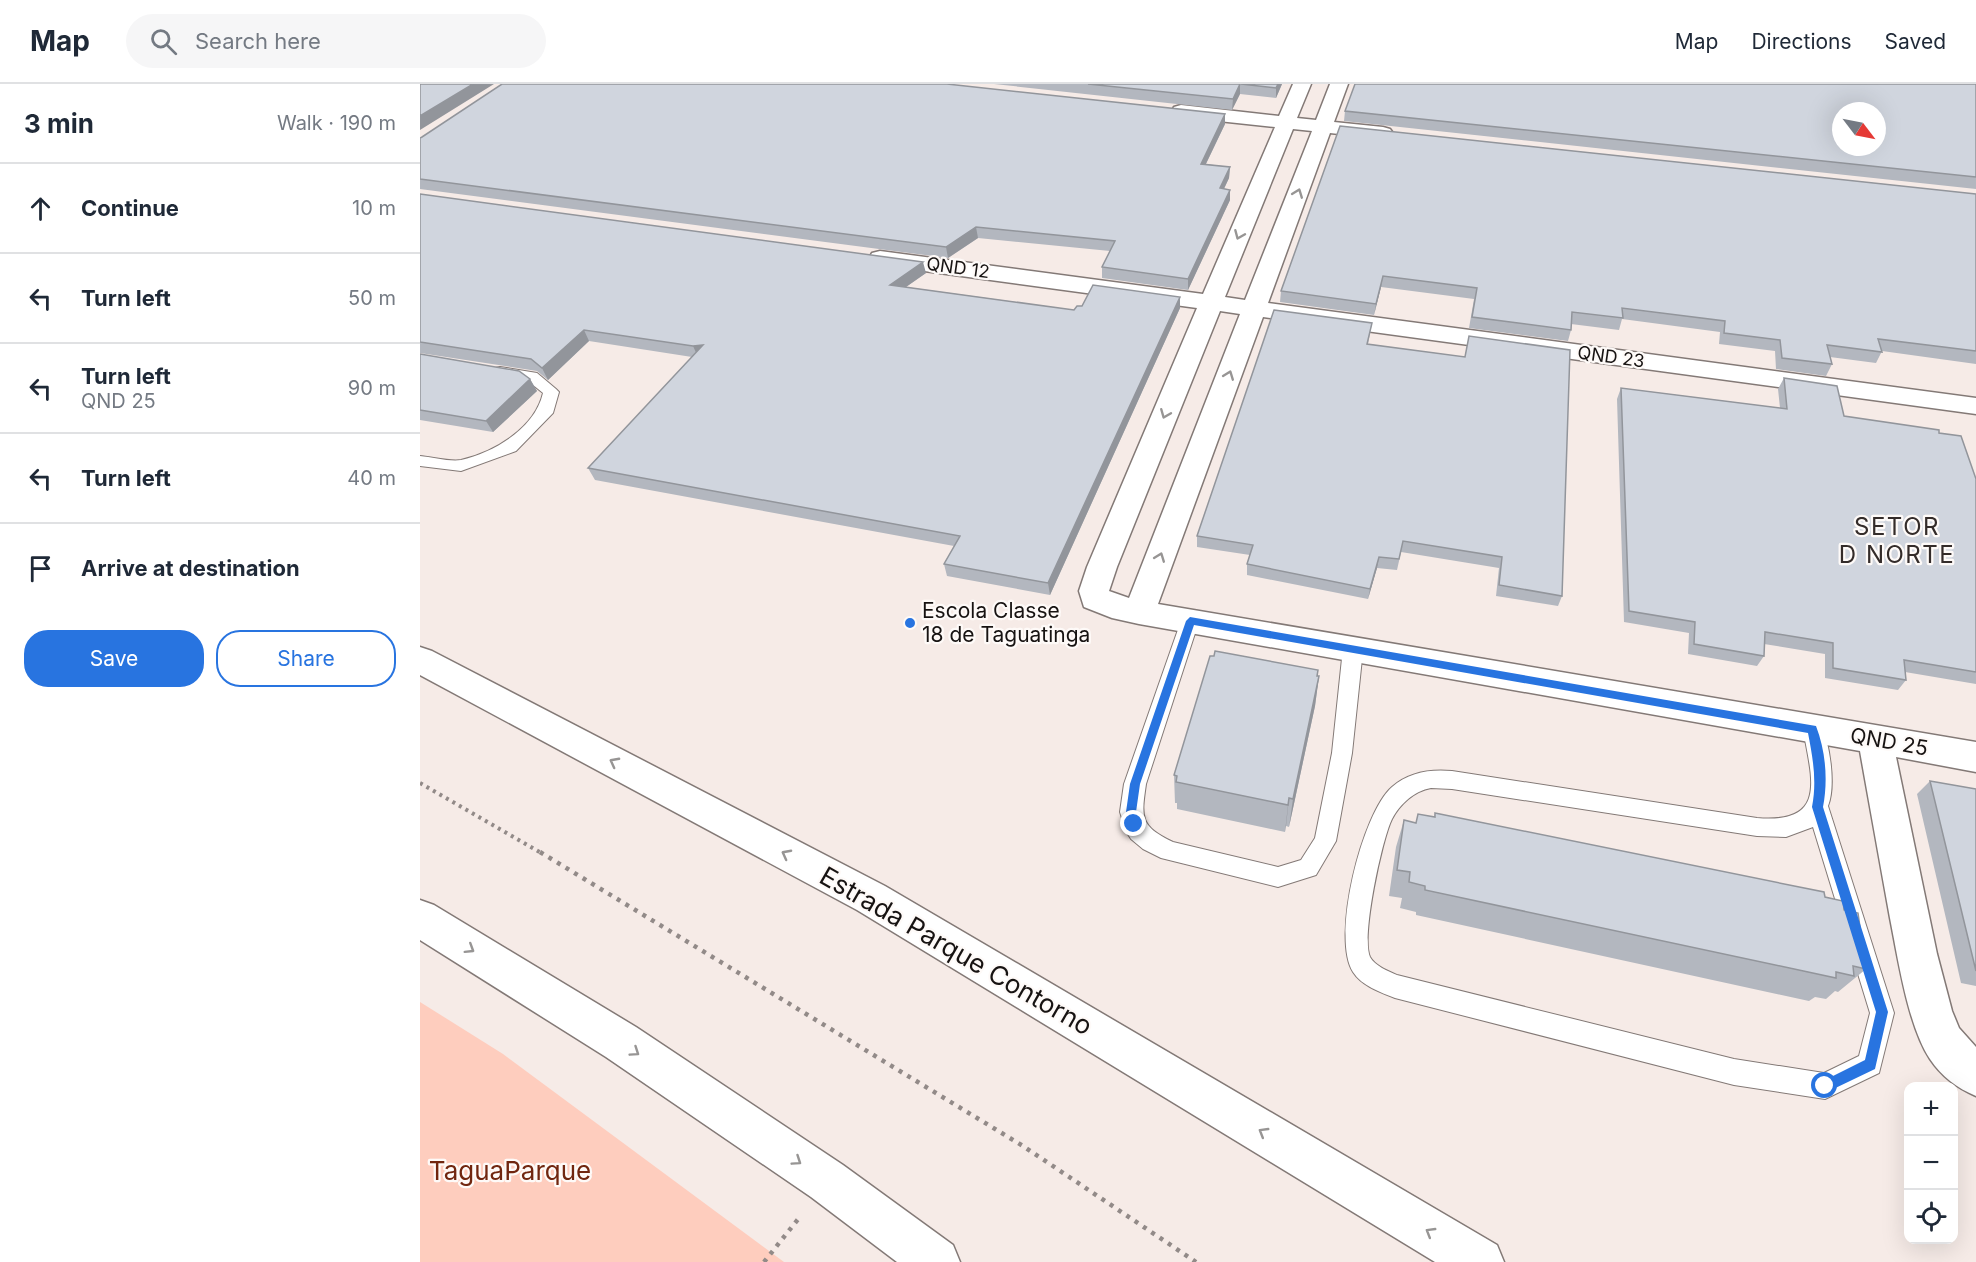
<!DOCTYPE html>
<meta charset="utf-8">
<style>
:root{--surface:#fff;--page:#f6f6f7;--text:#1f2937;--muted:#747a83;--line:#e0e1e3;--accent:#2874e0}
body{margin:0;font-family:Inter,sans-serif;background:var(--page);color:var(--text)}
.controls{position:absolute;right:18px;bottom:18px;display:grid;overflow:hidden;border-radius:12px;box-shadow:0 6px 24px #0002}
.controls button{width:54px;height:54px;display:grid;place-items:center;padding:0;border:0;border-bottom:2px solid var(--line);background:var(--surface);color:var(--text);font:30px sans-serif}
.compass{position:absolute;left:1412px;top:18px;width:54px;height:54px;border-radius:50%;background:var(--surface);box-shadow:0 6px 24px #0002;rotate:122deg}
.stop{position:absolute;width:18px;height:18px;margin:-14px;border:4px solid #2874e0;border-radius:50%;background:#fff}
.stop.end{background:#2874e0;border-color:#fff;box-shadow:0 2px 6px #0008}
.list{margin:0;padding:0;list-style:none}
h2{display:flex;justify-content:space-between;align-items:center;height:78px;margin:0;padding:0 24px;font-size:26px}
h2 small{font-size:20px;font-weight:400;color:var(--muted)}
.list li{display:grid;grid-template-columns:39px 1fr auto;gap:18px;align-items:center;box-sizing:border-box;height:90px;padding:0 24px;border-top:2px solid var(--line)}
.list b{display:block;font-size:22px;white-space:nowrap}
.list p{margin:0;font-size:20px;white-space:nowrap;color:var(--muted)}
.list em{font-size:20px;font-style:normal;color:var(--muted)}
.actions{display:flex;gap:12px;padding:18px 24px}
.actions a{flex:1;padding:14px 0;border:2px solid var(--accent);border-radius:24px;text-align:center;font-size:21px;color:var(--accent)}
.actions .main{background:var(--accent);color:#fff}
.icon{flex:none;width:33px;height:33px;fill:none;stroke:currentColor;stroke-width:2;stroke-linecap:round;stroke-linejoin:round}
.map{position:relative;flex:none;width:1556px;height:1178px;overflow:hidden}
header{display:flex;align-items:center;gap:36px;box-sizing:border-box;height:84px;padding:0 30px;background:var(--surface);border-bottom:2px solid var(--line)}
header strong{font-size:28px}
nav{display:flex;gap:33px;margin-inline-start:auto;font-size:21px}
.search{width:420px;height:54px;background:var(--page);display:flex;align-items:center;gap:15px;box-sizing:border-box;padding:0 21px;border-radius:33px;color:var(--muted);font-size:22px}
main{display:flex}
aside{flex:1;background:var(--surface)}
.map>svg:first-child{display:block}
</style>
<header>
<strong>Map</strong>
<div class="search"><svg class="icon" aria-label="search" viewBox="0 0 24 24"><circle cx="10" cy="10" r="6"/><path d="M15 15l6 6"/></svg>Search here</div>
<nav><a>Map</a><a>Directions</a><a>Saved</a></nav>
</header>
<main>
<aside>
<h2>3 min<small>Walk · 190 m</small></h2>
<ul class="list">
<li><svg class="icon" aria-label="ahead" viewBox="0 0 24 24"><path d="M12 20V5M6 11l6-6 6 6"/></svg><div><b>Continue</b></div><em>10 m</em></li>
<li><svg class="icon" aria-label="left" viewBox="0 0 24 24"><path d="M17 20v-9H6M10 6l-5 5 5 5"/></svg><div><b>Turn left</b></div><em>50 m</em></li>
<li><svg class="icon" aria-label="left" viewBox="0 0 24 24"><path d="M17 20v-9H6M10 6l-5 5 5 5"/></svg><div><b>Turn left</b><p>QND 25</p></div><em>90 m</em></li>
<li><svg class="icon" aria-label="left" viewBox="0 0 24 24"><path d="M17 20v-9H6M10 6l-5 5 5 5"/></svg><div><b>Turn left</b></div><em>40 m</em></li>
<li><svg class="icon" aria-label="arrive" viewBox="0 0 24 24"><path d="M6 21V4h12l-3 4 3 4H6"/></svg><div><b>Arrive at destination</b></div></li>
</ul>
<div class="actions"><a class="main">Save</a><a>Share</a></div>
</aside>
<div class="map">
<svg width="1556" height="1178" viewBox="0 0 1556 1178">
<rect width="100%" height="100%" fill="#f6ebe7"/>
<path fill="#fecdbe" d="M 0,918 L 83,970 L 364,1178 L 0,1178 Z"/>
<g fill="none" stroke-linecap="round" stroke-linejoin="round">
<defs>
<path id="lane" d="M 80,283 L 117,289 L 136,305 L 139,308 L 133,329 L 96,367 L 41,387 L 0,382 L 0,372 C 12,373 30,378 41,376 C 75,368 115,344 123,309 L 107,296 L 75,290 L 73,287 L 75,284 Z
M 770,530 L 777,532 L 779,537 L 726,700 C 721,734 720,742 753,758 L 858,783 L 881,776 L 895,754 L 912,669 L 923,565 L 926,560 L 933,558 L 940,560 L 943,565 L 932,669 L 916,757 L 896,791 L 858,803 L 741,774 L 723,765 L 711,755 L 706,747 L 700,728 L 704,700 L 761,537 L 763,532 Z
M 1393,637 L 1400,639 C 1410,658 1416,702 1408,722 L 1474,929 L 1459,989 L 1405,1015 L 1314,1001 L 975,914 C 960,908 942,902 933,888 C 911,854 942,729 972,703 C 989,688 1010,685 1032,687 L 1337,734 C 1408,740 1392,695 1383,645 L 1386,639 ZM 1011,704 L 1032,705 L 1337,752 L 1366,753 L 1393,743 L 1450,929 L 1439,972 L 1404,989 L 1314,975 L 977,891 C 968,887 955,882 950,873 C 941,853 962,755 972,735 C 980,720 994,707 1011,704 Z"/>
<path id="street" d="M 873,0 L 891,0 L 877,34 L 896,36 L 910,0 L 928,0 L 914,38 L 963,43 L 970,45 L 973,49 L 970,53 L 963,55 L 910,49 L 848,219 L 1556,314 L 1556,330 L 843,233 L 738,520 L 1556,658 L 1556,688 L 1476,673 L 1517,870 L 1532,927 L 1539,944 L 1556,963 L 1556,1012 C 1537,1004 1522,993 1510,975 C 1488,942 1478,874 1470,834 C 1460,779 1450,723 1440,667 L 719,540 L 692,534 L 664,523 L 659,507 L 667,483 L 777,224 L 460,181 L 452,179 L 449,174 L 452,169 L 460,167 L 783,210 L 855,43 L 761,33 L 754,31 L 752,27 L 754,23 L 761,21 L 859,32 ZM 873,45 L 892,47 L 825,216 L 805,213 ZM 800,227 L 820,230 L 709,514 L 689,507 L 697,483 Z"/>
<path id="highway" d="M 0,563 L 12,567 L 465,802 L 1077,1161 L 1084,1178 L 1015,1178 L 437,826 L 0,591 Z
M 0,816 L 14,821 L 216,943 L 423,1081 L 533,1161 L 540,1178 L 477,1178 L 391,1113 L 186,973 L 0,856 Z"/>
</defs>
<use href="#lane" stroke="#837976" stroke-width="2"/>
<use href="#street" stroke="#837976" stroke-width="3"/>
<use href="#highway" stroke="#837976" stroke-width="3"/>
<path stroke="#928a88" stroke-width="4" stroke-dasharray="3 4.5" stroke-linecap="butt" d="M 0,699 L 123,770"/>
<path stroke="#928a88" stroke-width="4.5" stroke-dasharray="4 6" stroke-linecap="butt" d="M 120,768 L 603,1062 L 776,1178
M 344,1178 L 379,1134"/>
<use href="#lane" fill="#fff" fill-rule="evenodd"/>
<use href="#street" fill="#fff" fill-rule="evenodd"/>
<use href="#highway" fill="#fff" fill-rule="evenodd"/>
</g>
<path fill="#b3b7bf" d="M 574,0 L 862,0 L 856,14 L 820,10 L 812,26 Z
M 1556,0 L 1556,105 L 924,37 L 925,27 Z
M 805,30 L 805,40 L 786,80 L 810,83 L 809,94 L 804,105 L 810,116 L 768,206 L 682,194 L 682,183 L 690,167 L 558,154 L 528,174 L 0,105 L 0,54 Z
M 920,42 L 1556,110 L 1556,280 L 1462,267 L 1456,279 L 1410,273 L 1412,280 L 1406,292 L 1356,285 L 1355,267 L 1299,260 L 1300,248 L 1202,235 L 1199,246 L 1151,240 L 1151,246 L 1148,257 L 1049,244 L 1054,215 L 961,203 L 954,231 L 860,218 L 861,207 Z
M 0,110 L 506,189 L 486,203 L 654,226 L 662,222 L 760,213 L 760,224 L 630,511 L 527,492 L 524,480 L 534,462 L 175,396 L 168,384 L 272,273 L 169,257 L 128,296 L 117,287 L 0,269 Z
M 952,239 L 948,260 L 1045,273 L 1049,252 L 1142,512 L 1138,522 L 1076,512 L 1079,484 L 981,468 L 977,486 L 957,484 L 948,515 L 827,491 L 827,480 L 830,471 L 777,463 L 777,452 Z
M 0,270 L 110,295 L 117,307 L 73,348 L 0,336 Z
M 1364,294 L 1424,332 L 1519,349 L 1556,395 L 1556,600 L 1485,588 L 1486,596 L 1478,606 L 1405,594 L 1405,570 L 1344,560 L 1344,572 L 1337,582 L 1268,570 L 1269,549 L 1204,538 L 1197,315 L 1201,304 L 1360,324 L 1358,305 Z
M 897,592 L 899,592 L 895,622 L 869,743 L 866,742 L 865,748 L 757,725 L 757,719 L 755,719 L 754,691 Z
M 1510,697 L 1556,705 L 1556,902 L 1541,899 L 1497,710 Z
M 1015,729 L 1405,813 L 1424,826 L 1446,885 L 1418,908 L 1415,907 L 1406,915 L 1395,913 L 1389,917 L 996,831 L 996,828 L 980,824 L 982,814 L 969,812 L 976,763 L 984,736 L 996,739 L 998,730 L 1014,733 Z"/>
<path fill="#92959b" d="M 53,0 L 74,0 L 0,46 L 0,32 Z
M 820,0 L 820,10 L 812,26 L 813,15 Z
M 858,0 L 862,0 L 856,14 L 856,4 Z
M 805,30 L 805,40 L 781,90 L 781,80 Z
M 810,83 L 809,94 L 799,115 L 800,104 Z
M 810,106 L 810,116 L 768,206 L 768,195 Z
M 556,143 L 558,154 L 528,174 L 526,163 Z
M 503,178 L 506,189 L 473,212 L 470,201 Z
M 963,192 L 961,203 L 954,231 L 956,220 Z
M 760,213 L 760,224 L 630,511 L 628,499 Z
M 164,246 L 169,257 L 128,296 L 122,284 Z
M 283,261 L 278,273 L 273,262 Z
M 110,295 L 117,307 L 73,348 L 66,337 Z
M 959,473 L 957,484 L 948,515 L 950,505 Z
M 899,592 L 895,622 L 869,743 L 873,715 Z
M 869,714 L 866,742 L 865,748 L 868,721 Z"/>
<path fill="#d0d5de" stroke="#92959b" stroke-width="1.5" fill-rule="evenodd" d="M 0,0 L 53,0 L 0,32 Z
M 82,0 L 527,0 L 805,30 L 781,80 L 810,83 L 800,104 L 810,106 L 768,195 L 682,183 L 695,157 L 556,143 L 526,163 L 0,95 L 0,54 L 2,53 Z
M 668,0 L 820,0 L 813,15 Z
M 821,0 L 858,0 L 856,4 Z
M 935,0 L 1556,0 L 1556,93 L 925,27 ZM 1421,27 L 1457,27 L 1457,63 L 1421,63 Z
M 920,42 L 1556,110 L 1556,267 L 1458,255 L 1462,268 L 1407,261 L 1412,280 L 1362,274 L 1360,256 L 1304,249 L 1305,237 L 1202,224 L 1203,234 L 1152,228 L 1151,246 L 1052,233 L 1057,204 L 963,192 L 956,220 L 861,207 Z
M 0,110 L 503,178 L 470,201 L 654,226 L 657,222 L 662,222 L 673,201 L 760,213 L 628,499 L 524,480 L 540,452 L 168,384 L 283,261 L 273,262 L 164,246 L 122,284 L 111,275 L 0,258 Z
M 854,226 L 952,239 L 947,260 L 1045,273 L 1049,252 L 1150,266 L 1142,512 L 1079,501 L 1082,473 L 983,457 L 979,475 L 959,473 L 950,505 L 827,480 L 833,461 L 777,452 Z
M 0,270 L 99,287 L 110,295 L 66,337 L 0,326 Z
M 1364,294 L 1417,302 L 1424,332 L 1519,346 L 1519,349 L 1541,352 L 1556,395 L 1556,588 L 1484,576 L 1486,596 L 1413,584 L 1413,559 L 1345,548 L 1344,572 L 1274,560 L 1275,538 L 1209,527 L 1201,304 L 1367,325 Z
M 795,567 L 898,586 L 897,592 L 899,592 L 873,715 L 869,714 L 868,721 L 756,698 L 757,692 L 754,691 L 790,572 L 794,572 Z
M 1510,697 L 1556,705 L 1556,887 Z
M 1015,729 L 1404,808 L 1405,813 L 1423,817 L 1424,826 L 1438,829 L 1446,885 L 1433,882 L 1434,892 L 1416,888 L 1416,894 L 1005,806 L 1005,802 L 989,798 L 990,788 L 977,786 L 984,736 L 996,739 L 998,730 L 1015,733 Z"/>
<defs><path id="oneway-chevron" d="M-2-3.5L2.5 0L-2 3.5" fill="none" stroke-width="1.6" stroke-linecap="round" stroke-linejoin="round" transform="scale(1.5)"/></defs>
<g stroke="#979594">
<use href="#oneway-chevron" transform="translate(878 109) rotate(-69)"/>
<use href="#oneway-chevron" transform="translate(819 151) rotate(113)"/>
<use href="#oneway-chevron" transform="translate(809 291) rotate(-69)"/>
<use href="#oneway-chevron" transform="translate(745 330) rotate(112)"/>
<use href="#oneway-chevron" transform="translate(740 473) rotate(-69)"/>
<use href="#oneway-chevron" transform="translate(194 678) rotate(-152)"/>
<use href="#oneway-chevron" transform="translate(366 770) rotate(-152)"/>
<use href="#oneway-chevron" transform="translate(50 865) rotate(32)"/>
<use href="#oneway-chevron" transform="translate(215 968) rotate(34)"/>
<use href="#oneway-chevron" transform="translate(843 1048) rotate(-149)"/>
<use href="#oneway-chevron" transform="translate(377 1077) rotate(34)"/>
<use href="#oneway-chevron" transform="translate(1010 1148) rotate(-149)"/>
</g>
<path fill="#2874e0" d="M 770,533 L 1396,642 C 1406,668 1408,697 1403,723 L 1468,928 L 1455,985 L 1405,1009 L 1401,1007 L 1399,1002 L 1401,998 L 1445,976 L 1456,928 L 1392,723 C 1397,697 1393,675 1388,649 L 774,541 L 720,700 L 716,728 L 719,740 L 714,744 L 710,743 L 706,728 L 710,700 L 766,537 Z"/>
<circle fill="#2874e0" stroke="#fefaf8" stroke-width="2" cx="490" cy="539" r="6"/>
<g text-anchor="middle" stroke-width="4.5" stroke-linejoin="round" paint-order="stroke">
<g font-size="18" fill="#171312" stroke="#fefaf8">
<text transform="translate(538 184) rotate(8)" y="6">QND 12</text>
<text transform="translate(1191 273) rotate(8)" y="6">QND 23</text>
</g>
<g font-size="21" fill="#171312" stroke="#fefaf8" text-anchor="start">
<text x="502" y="534">Escola Classe<tspan x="502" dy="24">18 de Taguatinga</tspan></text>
</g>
<g font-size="21" fill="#171312" stroke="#fefaf8">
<text transform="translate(1469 658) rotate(10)" y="7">QND 25</text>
</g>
<g font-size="24" letter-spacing="1.5" fill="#342c2a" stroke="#fefaf8">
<text x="1477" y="451">SETOR<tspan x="1477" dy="28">D NORTE</tspan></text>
</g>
<g font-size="26" fill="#171312" stroke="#fefaf8">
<text transform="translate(536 867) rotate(30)" y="9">Estrada Parque Contorno</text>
</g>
<g font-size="26" fill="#71260f" stroke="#fefaf8">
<text x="90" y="1096">TaguaParque</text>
</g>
</g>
</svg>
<div class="controls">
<button>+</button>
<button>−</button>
<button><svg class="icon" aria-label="locate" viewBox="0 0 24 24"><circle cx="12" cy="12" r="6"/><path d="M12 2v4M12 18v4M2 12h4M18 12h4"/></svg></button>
</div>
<svg class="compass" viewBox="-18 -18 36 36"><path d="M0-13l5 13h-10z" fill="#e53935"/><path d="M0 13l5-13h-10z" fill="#747a83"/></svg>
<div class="stop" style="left:1405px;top:1002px"></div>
<div class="stop end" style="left:714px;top:740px"></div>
</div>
</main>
